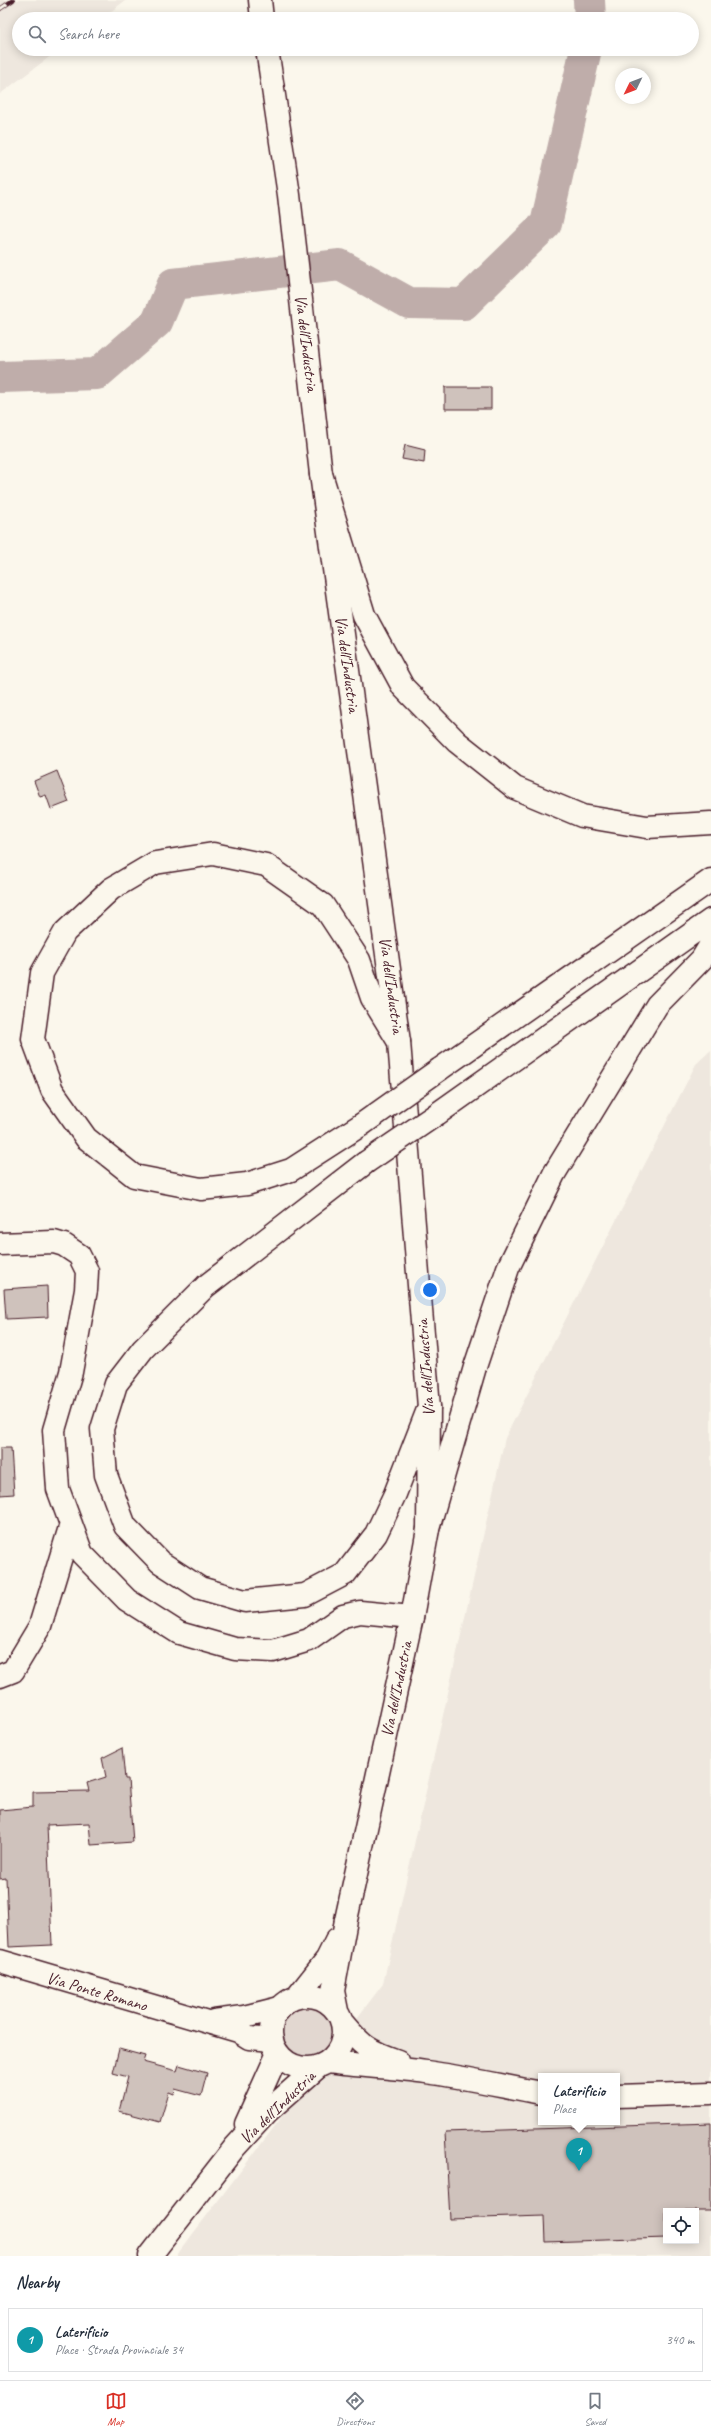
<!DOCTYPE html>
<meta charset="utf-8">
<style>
:root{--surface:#fff;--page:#f2f2f3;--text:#1f2937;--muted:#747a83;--line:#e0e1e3;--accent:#d93025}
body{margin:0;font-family:Caveat,sans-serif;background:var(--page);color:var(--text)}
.controls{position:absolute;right:12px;bottom:12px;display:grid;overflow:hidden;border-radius:0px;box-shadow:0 2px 10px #0003}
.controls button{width:36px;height:36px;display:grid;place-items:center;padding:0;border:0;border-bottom:1px solid var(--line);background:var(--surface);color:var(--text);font:20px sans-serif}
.compass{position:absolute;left:615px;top:68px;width:36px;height:36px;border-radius:50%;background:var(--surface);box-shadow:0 2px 10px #0003;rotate:227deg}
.you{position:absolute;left:430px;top:1290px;width:14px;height:14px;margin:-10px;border:3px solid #fff;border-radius:50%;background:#1a73e8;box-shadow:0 0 0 6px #1a73e833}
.badge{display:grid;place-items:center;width:26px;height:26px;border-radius:50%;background:var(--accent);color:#fff;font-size:13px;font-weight:700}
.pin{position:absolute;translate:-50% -33px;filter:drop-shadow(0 1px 2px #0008)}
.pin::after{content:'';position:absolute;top:21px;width:14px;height:12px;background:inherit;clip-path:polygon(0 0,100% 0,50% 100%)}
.popup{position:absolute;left:538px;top:2073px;width:82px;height:52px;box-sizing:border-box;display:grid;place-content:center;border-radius:0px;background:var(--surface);filter:drop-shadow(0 1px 3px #0005);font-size:13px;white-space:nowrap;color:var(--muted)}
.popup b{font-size:15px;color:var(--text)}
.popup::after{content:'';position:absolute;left:50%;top:100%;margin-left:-8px;border:8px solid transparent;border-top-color:var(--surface)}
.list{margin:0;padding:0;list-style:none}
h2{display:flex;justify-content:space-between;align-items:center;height:52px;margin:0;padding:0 16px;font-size:17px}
h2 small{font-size:13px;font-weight:400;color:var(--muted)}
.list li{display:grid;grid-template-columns:26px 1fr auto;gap:12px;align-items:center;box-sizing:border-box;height:64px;margin:0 8px 8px;padding:0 8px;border:1px solid var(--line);border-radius:0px}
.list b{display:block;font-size:15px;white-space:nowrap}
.list p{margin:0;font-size:13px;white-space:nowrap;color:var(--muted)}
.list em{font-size:13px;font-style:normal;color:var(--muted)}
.icon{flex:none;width:22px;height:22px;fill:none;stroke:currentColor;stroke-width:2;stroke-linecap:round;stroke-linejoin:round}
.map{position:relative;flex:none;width:711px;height:2256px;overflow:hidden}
.search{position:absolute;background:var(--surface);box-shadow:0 2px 10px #0003;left:12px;right:12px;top:12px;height:44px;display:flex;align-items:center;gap:10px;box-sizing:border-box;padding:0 14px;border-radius:22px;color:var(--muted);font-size:15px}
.sheet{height:124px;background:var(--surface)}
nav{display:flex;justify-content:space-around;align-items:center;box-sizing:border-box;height:56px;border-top:1px solid var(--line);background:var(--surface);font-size:11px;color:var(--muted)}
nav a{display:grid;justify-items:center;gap:2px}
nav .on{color:var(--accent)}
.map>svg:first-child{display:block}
</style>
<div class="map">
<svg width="711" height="2256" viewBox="0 0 711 2256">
<rect width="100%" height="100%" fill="#fbf7ec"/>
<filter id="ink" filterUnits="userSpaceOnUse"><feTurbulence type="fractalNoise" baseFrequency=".025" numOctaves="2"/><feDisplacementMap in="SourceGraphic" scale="8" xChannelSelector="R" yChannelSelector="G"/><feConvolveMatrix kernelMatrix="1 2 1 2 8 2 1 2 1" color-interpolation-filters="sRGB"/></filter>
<g filter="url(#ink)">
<path fill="#eee7de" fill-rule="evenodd" d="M 0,0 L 126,0 L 101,19 L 19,19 L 19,49 L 60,49 L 0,94 Z
M 711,1050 L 711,2256 L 176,2256 L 383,1984 L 505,1438 L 696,1064 ZM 541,2076 L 617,2076 L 617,2122 L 541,2122 ZM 666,2211 L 696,2211 L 696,2241 L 666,2241 Z"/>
<path fill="#e2d7d0" stroke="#967b7e" d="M277 2033a29 29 0 1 1 58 0a29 29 0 1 1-58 0Z"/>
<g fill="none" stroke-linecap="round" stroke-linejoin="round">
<path stroke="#bfadaa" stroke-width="32" d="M 589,0 L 590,19
M 0,377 L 97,374 L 157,322 L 173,284 L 340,265 L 409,303 L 464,304 L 546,224 L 586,49"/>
</g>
<path fill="#cfc2bc" stroke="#4a1f2b" d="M 445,387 L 491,387 L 491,409 L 445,409 Z
M 405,445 L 425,450 L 424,463 L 402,459 Z
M 57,771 L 69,802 L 51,809 L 46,795 L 40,797 L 34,781 Z
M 47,1286 L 48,1317 L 6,1319 L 4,1289 Z
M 0,1448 L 11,1448 L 14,1494 L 0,1495 Z
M 122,1748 L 125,1779 L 128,1779 L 133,1842 L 91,1845 L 89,1823 L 47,1825 L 52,1945 L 9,1947 L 6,1878 L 0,1879 L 0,1810 L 33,1807 L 33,1792 L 89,1791 L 87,1783 L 106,1777 L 102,1758 Z
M 119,2049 L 145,2056 L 143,2062 L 177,2071 L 179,2065 L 207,2073 L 201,2096 L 175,2089 L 174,2094 L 169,2092 L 160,2122 L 119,2111 L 128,2077 L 113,2073 Z
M 711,2123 L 711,2211 L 666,2211 L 666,2238 L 545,2242 L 544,2216 L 450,2219 L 445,2132 Z"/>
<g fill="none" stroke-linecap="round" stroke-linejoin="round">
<defs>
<path id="minor" d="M 0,1244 L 54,1242 L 64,1245 L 79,1255 L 87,1271 L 86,1290 L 71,1372 L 54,1430 L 58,1489 L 82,1554 L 127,1600 L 179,1633 L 235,1649 L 273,1651 L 309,1640 L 343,1616 L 360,1612 L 412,1617
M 0,1676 L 13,1671 L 40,1626 L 71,1524
M 0,1961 L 238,2031 L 249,2038 L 272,2040
M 214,2021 L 244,2017 L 280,2008"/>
<path id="major" d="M 260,0 L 262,19
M 267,49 L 289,195 L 321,474 L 399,1042 L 429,1407 L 428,1529 L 412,1617 L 346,1920 L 333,1991 L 337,2011
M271 2032a36 36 0 1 1 72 0a36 36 0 1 1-72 0Z
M 297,1997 L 327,1959 L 337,1939
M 342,2022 C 362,2046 368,2051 398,2061
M 328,2062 C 360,2067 393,2067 426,2072 C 464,2077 503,2086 541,2093
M 617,2096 L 711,2093
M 246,2124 L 278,2053
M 150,2256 L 235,2147 L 268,2111 L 318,2067"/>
<path id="highway" d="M 321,474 L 364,615 L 403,687 L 457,742 L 515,788 L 582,816 L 647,827 L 711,823
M 440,1069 L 711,880
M 437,1114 L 711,920
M 361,1125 L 291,1170 L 247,1184 L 201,1189 L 134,1176 L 86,1138 L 52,1090 L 33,1039 L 42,973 L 65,932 L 111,889 L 155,863 L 213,854 L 266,865 L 323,905 L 359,960 L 372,998 L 399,1042
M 365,1163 L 206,1286 L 143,1349 L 116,1384 L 102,1429 L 106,1475 L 125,1526 L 160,1562 L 200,1588 L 245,1601 L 305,1595 L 345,1574 L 376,1534 L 395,1494 L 429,1407
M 428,1529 L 475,1367 L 508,1268 L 554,1174 L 657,1005 L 702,959 L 711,944"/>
</defs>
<use href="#minor" stroke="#4a1f2b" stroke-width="25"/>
<use href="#major" stroke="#4a1f2b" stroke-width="25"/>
<use href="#highway" stroke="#4a1f2b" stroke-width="25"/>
<use href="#minor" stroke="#fbf7ec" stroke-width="22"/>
<use href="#major" stroke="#fbf7ec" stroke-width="22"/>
<use href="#highway" stroke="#fbf7ec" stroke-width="22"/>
<defs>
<path id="rail" d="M 0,9 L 13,0"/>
</defs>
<use href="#rail" stroke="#4a1f2b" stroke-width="4.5"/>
<use href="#rail" stroke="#fbf7ec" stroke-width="3" stroke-dasharray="9" stroke-linecap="butt"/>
<defs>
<path id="highway-bridge" d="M 361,1125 L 440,1069
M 365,1163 L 437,1114"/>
</defs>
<use href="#highway-bridge" stroke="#4a1f2b" stroke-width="25" stroke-linecap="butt"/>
<use href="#highway-bridge" stroke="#fbf7ec" stroke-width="22"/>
</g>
</g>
<g text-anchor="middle" stroke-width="3" stroke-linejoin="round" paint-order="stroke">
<g font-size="17" fill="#4a1f2b" stroke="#fbf7ec">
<text transform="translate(307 343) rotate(83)" y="6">Via dell'Industria</text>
<text transform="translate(348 664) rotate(82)" y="6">Via dell'Industria</text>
<text transform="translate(392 985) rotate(82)" y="6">Via dell'Industria</text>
<text transform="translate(425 1368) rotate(-94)" y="6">Via dell'Industria</text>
<text transform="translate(396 1689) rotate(-78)" y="6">Via dell'Industria</text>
<text transform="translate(97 1991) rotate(16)" y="6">Via Ponte Romano</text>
<text transform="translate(277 2107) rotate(-44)" y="6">Via dell'Industria</text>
</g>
</g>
</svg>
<div class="controls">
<button><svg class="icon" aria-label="locate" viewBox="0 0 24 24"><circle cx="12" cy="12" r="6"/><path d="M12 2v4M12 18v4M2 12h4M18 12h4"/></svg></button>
</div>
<svg class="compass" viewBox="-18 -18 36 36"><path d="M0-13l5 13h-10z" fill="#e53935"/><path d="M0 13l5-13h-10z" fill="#747a83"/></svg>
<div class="you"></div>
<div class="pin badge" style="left:579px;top:2171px;background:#0f9aa8">1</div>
<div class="popup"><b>Laterificio</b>Place</div>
<div class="search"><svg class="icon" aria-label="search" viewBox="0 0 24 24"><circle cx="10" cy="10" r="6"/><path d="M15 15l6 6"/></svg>Search here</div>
</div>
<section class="sheet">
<h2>Nearby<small></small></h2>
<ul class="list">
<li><span class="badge" style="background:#0f9aa8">1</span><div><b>Laterificio</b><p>Place · Strada Provinciale 34</p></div><em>340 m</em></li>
</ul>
</section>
<nav>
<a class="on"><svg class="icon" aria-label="map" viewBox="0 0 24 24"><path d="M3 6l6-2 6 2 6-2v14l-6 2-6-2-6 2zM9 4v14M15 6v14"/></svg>Map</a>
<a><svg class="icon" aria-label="directions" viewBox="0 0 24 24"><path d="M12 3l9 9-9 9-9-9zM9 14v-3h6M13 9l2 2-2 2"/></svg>Directions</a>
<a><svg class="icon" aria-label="saved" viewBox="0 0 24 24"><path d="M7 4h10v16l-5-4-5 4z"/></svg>Saved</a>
</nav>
